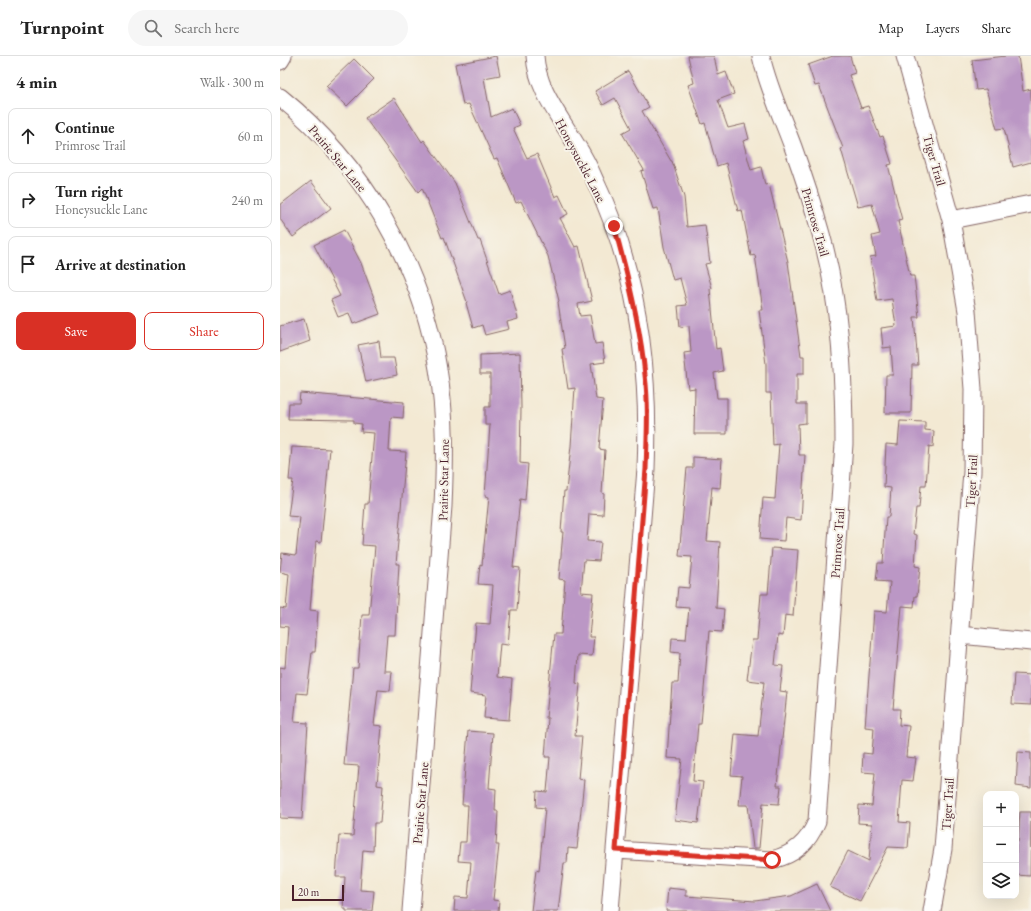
<!DOCTYPE html>
<meta charset="utf-8">
<style>
:root{--surface:#fff;--page:#f6f6f6;--text:#222;--muted:#767676;--line:#e0e0e0;--accent:#d93025}
body{margin:0;font-family:"EB Garamond",serif;background:var(--page);color:var(--text)}
.controls{position:absolute;right:12px;bottom:12px;display:grid;overflow:hidden;border-radius:8px;box-shadow:0 4px 16px #0002}
.controls button{width:36px;height:36px;display:grid;place-items:center;padding:0;border:0;border-bottom:1px solid var(--line);background:var(--surface);color:var(--text);font:20px sans-serif}
.scale{position:absolute;left:12px;bottom:10px;width:52px;box-sizing:border-box;padding-left:4px;border:2px solid #4a1f2b;border-top:0;font-size:11px;line-height:14px;white-space:nowrap;color:#4a1f2b;-webkit-text-stroke:3px #f7f3e8;paint-order:stroke}
.stop{position:absolute;width:12px;height:12px;margin:-9px;border:3px solid #d93025;border-radius:50%;background:#fff}
.stop.end{background:#d93025;border-color:#fff;box-shadow:0 1px 4px #0008}
.list{margin:0;padding:0;list-style:none}
h2{display:flex;justify-content:space-between;align-items:center;height:52px;margin:0;padding:0 16px;font-size:17px}
h2 small{font-size:13px;font-weight:400;color:var(--muted)}
.list li{display:grid;grid-template-columns:26px 1fr auto;gap:12px;align-items:center;box-sizing:border-box;height:56px;margin:0 8px 8px;padding:0 8px;border:1px solid var(--line);border-radius:8px}
.list b{display:block;font-size:15px;white-space:nowrap}
.list p{margin:0;font-size:13px;white-space:nowrap;color:var(--muted)}
.list em{font-size:13px;font-style:normal;color:var(--muted)}
.actions{display:flex;gap:8px;padding:12px 16px}
.actions a{flex:1;padding:9px 0;border:1px solid var(--accent);border-radius:8px;text-align:center;font-size:14px;color:var(--accent)}
.actions .main{background:var(--accent);color:#fff}
.icon{flex:none;width:22px;height:22px;fill:none;stroke:currentColor;stroke-width:2;stroke-linecap:round;stroke-linejoin:round}
.map{position:relative;flex:none;width:751px;height:855px;overflow:hidden}
header{display:flex;align-items:center;gap:24px;box-sizing:border-box;height:56px;padding:0 20px;background:var(--surface);border-bottom:1px solid var(--line)}
header strong{font-size:19px}
nav{display:flex;gap:22px;margin-inline-start:auto;font-size:14px}
.search{width:280px;height:36px;background:var(--page);display:flex;align-items:center;gap:10px;box-sizing:border-box;padding:0 14px;border-radius:22px;color:var(--muted);font-size:15px}
main{display:flex}
aside{flex:1;background:var(--surface)}
.map>svg:first-child{display:block}
</style>
<header>
<strong>Turnpoint</strong>
<div class="search"><svg class="icon" aria-label="search" viewBox="0 0 24 24"><circle cx="10" cy="10" r="6"/><path d="M15 15l6 6"/></svg>Search here</div>
<nav><a>Map</a><a>Layers</a><a>Share</a></nav>
</header>
<main>
<aside>
<h2>4 min<small>Walk · 300 m</small></h2>
<ul class="list">
<li><svg class="icon" aria-label="ahead" viewBox="0 0 24 24"><path d="M12 20V5M6 11l6-6 6 6"/></svg><div><b>Continue</b><p>Primrose Trail</p></div><em>60 m</em></li>
<li><svg class="icon" aria-label="right" viewBox="0 0 24 24"><path d="M7 20v-9h11M14 6l5 5-5 5"/></svg><div><b>Turn right</b><p>Honeysuckle Lane</p></div><em>240 m</em></li>
<li><svg class="icon" aria-label="arrive" viewBox="0 0 24 24"><path d="M6 21V4h12l-3 4 3 4H6"/></svg><div><b>Arrive at destination</b></div></li>
</ul>
<div class="actions"><a class="main">Save</a><a>Share</a></div>
</aside>
<div class="map">
<svg width="751" height="855" viewBox="0 0 751 855">
<rect width="100%" height="100%" fill="#f7f3e8"/>
<filter id="ink" filterUnits="userSpaceOnUse"><feTurbulence type="fractalNoise" baseFrequency=".025" numOctaves="2"/><feDisplacementMap in="SourceGraphic" scale="8" xChannelSelector="R" yChannelSelector="G"/><feConvolveMatrix kernelMatrix="1 2 1 2 8 2 1 2 1" color-interpolation-filters="sRGB"/></filter>
<filter id="wash" filterUnits="userSpaceOnUse"><feTurbulence type="fractalNoise" baseFrequency=".012" numOctaves="4" result="noise"/><feDisplacementMap in="SourceGraphic" scale="16" xChannelSelector="R" yChannelSelector="G"/><feGaussianBlur stdDeviation="0.9" result="paint"/><feColorMatrix in="noise" values="0 0 0 0 0 0 0 0 0 0 0 0 0 0 0 0 0 1.4 0 .05"/><feComposite in="paint" operator="in"/></filter>
<g filter="url(#wash)">
<rect width="100%" height="100%" fill="#f3e9d3"/>
<g id="blocks">
<path fill="#bb97c5" d="M 216,0 L 220,19 L 204,22 L 211,61 L 232,52 L 240,69 L 233,72 L 247,102 L 257,98 L 275,141 L 279,139 L 288,158 L 280,162 L 295,191 L 299,190 L 312,245 L 298,248 L 300,260 L 310,259 L 315,288 L 322,287 L 325,306 L 311,308 L 316,343 L 323,344 L 319,393 L 325,394 L 322,437 L 324,438 L 323,459 L 309,458 L 307,485 L 321,486 L 319,505 L 304,504 L 301,536 L 313,537 L 309,581 L 314,581 L 312,600 L 298,599 L 296,627 L 300,628 L 295,680 L 302,680 L 298,723 L 304,724 L 297,793 L 288,792 L 287,807 L 284,807 L 278,855 L 251,855 L 256,814 L 259,815 L 265,752 L 256,751 L 257,735 L 267,736 L 270,701 L 265,701 L 268,662 L 266,662 L 274,578 L 281,578 L 285,524 L 279,523 L 283,476 L 281,476 L 284,435 L 286,435 L 291,390 L 295,332 L 288,333 L 282,293 L 285,292 L 278,246 L 279,245 L 268,200 L 241,145 L 236,147 L 217,102 L 214,103 L 189,48 L 183,49 L 175,8 Z
M 408,0 L 434,0 L 438,19 L 446,16 L 454,38 L 438,44 L 448,72 L 465,68 L 469,83 L 463,85 L 471,114 L 481,111 L 485,129 L 489,128 L 508,206 L 521,300 L 524,300 L 524,318 L 517,318 L 517,348 L 526,348 L 526,367 L 518,368 L 519,399 L 525,399 L 521,464 L 506,462 L 504,485 L 480,483 L 483,442 L 495,443 L 499,388 L 493,389 L 491,337 L 486,337 L 486,308 L 479,254 L 483,254 L 475,199 L 471,200 L 462,154 L 458,155 L 446,107 L 437,110 L 425,67 L 422,68 L 408,29 L 414,27 Z
M 553,0 L 570,0 L 575,17 L 569,19 L 581,52 L 588,50 L 600,81 L 603,80 L 612,108 L 608,109 L 622,164 L 618,165 L 630,220 L 634,220 L 639,261 L 634,261 L 638,309 L 632,309 L 631,357 L 605,357 L 606,319 L 613,319 L 611,291 L 603,292 L 601,272 L 616,270 L 612,243 L 597,245 L 590,201 L 596,200 L 592,180 L 600,178 L 592,148 L 578,151 L 561,93 L 563,92 L 539,29 L 535,30 L 528,9 Z
M 726,0 L 738,0 L 743,35 L 751,33 L 751,106 L 733,111 L 724,72 L 717,73 L 706,33 L 696,34 L 692,4 Z
M 74,3 L 94,23 L 67,50 L 46,30 Z
M 348,15 L 369,51 L 362,55 L 391,105 L 392,105 L 404,141 L 407,171 L 425,169 L 430,207 L 425,208 L 432,232 L 430,233 L 436,293 L 440,292 L 443,315 L 434,317 L 437,342 L 447,342 L 447,378 L 414,378 L 415,332 L 408,333 L 404,297 L 411,296 L 409,270 L 400,271 L 398,250 L 407,249 L 400,222 L 393,224 L 384,191 L 378,152 L 373,153 L 361,115 L 364,114 L 342,77 L 351,72 L 335,42 L 323,49 L 315,35 Z
M 114,42 L 142,86 L 144,84 L 175,127 L 198,184 L 200,184 L 219,238 L 230,234 L 238,263 L 227,266 L 229,273 L 205,279 L 202,269 L 193,272 L 186,247 L 187,246 L 164,181 L 162,182 L 142,132 L 138,136 L 85,62 Z
M 31,125 L 51,152 L 13,181 L 0,163 L 0,149 Z
M 64,174 L 81,207 L 100,258 L 73,268 L 69,257 L 58,261 L 51,244 L 60,240 L 34,189 Z
M 24,263 L 30,285 L 0,296 L 0,270 Z
M 99,285 L 101,302 L 114,302 L 117,319 L 86,326 L 78,289 Z
M 240,297 L 241,352 L 240,407 L 248,408 L 245,444 L 240,443 L 233,511 L 240,512 L 237,554 L 231,554 L 228,589 L 220,588 L 217,621 L 232,623 L 229,664 L 204,662 L 206,639 L 190,637 L 196,567 L 210,568 L 213,529 L 198,528 L 200,508 L 202,509 L 209,441 L 205,440 L 210,369 L 205,369 L 205,351 L 210,351 L 210,318 L 200,318 L 200,299 Z
M 20,337 L 124,346 L 123,362 L 111,361 L 109,395 L 126,396 L 116,508 L 119,508 L 115,579 L 107,579 L 104,615 L 112,615 L 110,635 L 98,634 L 94,669 L 102,670 L 97,729 L 103,730 L 100,767 L 94,767 L 93,795 L 83,794 L 80,834 L 94,835 L 92,855 L 66,855 L 66,853 L 63,853 L 65,821 L 56,821 L 59,779 L 73,780 L 79,710 L 64,709 L 73,612 L 78,612 L 82,559 L 89,559 L 95,490 L 82,489 L 85,448 L 88,448 L 94,377 L 81,376 L 82,368 L 74,367 L 74,364 L 8,363 L 9,347 L 19,347 Z
M 620,365 L 645,366 L 645,374 L 654,375 L 653,391 L 649,390 L 646,430 L 641,430 L 639,452 L 636,452 L 633,478 L 637,479 L 635,510 L 640,511 L 637,540 L 635,540 L 634,551 L 622,550 L 613,653 L 620,653 L 619,669 L 629,670 L 626,701 L 636,702 L 633,725 L 622,724 L 619,766 L 630,767 L 628,792 L 608,791 L 580,845 L 550,831 L 568,795 L 589,805 L 592,768 L 578,767 L 579,749 L 592,750 L 595,717 L 582,716 L 583,697 L 592,698 L 594,672 L 585,671 L 594,555 L 607,556 L 610,526 L 596,525 L 598,507 L 603,507 L 606,461 L 609,461 L 611,432 L 604,431 L 606,388 L 618,389 Z
M 12,391 L 50,393 L 41,486 L 36,485 L 30,554 L 38,555 L 35,596 L 32,596 L 27,638 L 17,637 L 14,666 L 28,667 L 22,763 L 0,762 L 0,611 L 5,612 L 8,571 L 0,570 L 0,552 L 6,553 L 9,518 L 0,516 L 2,497 L 16,499 L 20,461 L 8,460 L 13,424 L 9,424 Z
M 413,401 L 442,403 L 440,432 L 432,431 L 427,485 L 440,486 L 436,552 L 444,553 L 442,576 L 429,575 L 421,668 L 418,668 L 413,725 L 423,726 L 418,767 L 395,764 L 402,703 L 387,702 L 392,627 L 398,627 L 400,597 L 391,596 L 392,582 L 406,583 L 409,552 L 396,551 L 398,531 L 409,532 L 412,501 L 399,500 L 407,412 L 413,412 Z
M 492,492 L 518,494 L 513,560 L 505,559 L 503,580 L 498,579 L 495,609 L 503,610 L 500,635 L 507,636 L 497,730 L 501,730 L 499,748 L 483,747 L 479,792 L 473,792 L 468,749 L 459,749 L 462,720 L 451,719 L 455,678 L 478,680 L 484,626 L 467,624 L 472,584 L 477,584 L 481,538 L 488,538 Z
M 734,618 L 751,619 L 751,649 L 732,648 Z
M 188,675 L 213,677 L 209,732 L 216,733 L 215,755 L 218,755 L 216,789 L 219,789 L 213,844 L 219,845 L 218,855 L 174,855 L 175,841 L 188,842 L 191,806 L 178,805 L 180,786 L 186,786 L 188,749 L 182,749 Z
M 738,696 L 751,697 L 751,732 L 736,730 Z
M 740,756 L 751,756 L 750,820 L 736,819 L 736,785 L 738,785 Z
M 537,828 L 550,855 L 386,855 L 388,832 L 406,834 L 406,840 L 475,845 L 511,840 Z"/>
</g>
</g>
<g filter="url(#ink)">
<use href="#blocks" fill-opacity="0" stroke="#856666" stroke-width="1"/>
<g fill="none" stroke-linecap="round" stroke-linejoin="round">
<defs>
<path id="minor" d="M 255,0 C 257,33 279,59 295,87 C 303,99 310,113 316,127 C 358,215 370,317 366,413 L 330,855
M 625,0 L 671,164 L 687,255 L 693,333 L 692,416 L 663,793 L 652,855
M 0,5 L 3,0
M 0,41 C 83,108 141,208 158,313 C 166,359 165,404 163,450 L 131,855
M 671,164 L 751,148
M 680,579 L 751,586
M 336,794 L 492,804 C 515,798 528,787 537,765 L 564,388 C 564,317 560,246 541,178 C 533,149 523,119 513,91 C 502,61 488,31 481,0"/>
</defs>
<use href="#minor" stroke="#856666" stroke-width="19"/>
<use href="#minor" stroke="#fff" stroke-width="17"/>
</g>
</g>
<g fill="none" stroke-linecap="round" stroke-linejoin="round" filter="url(#ink)">
<path stroke="#d93025" stroke-width="5" d="M 334,170 C 348,219 360,268 365,319 C 369,350 367,381 366,413 L 336,794 L 492,804"/>
</g>
<g text-anchor="middle" stroke-width="4" stroke-linejoin="round" paint-order="stroke">
<g font-size="13" fill="#4a1f2b" stroke="#f7f3e8">
<text transform="translate(58 102) rotate(50)" y="5">Prairie Star Lane</text>
<text transform="translate(301 104) rotate(62)" y="5">Honeysuckle Lane</text>
<text transform="translate(655 104) rotate(74)" y="5">Tiger Trail</text>
<text transform="translate(536 166) rotate(74)" y="5">Primrose Trail</text>
<text transform="translate(163 424) rotate(-89)" y="5">Prairie Star Lane</text>
<text transform="translate(691 425) rotate(-87)" y="5">Tiger Trail</text>
<text transform="translate(557 487) rotate(-86)" y="5">Primrose Trail</text>
<text transform="translate(140 747) rotate(-85)" y="5">Prairie Star Lane</text>
<text transform="translate(667 748) rotate(-86)" y="5">Tiger Trail</text>
</g>
</g>
</svg>
<div class="controls">
<button>+</button>
<button>−</button>
<button><svg class="icon" aria-label="layers" viewBox="0 0 24 24"><path d="M12 4l9 5-9 5-9-5zM3 14l9 5 9-5"/></svg></button>
</div>
<div class="scale">20 m</div>
<div class="stop" style="left:492px;top:804px"></div>
<div class="stop end" style="left:334px;top:170px"></div>
</div>
</main>
